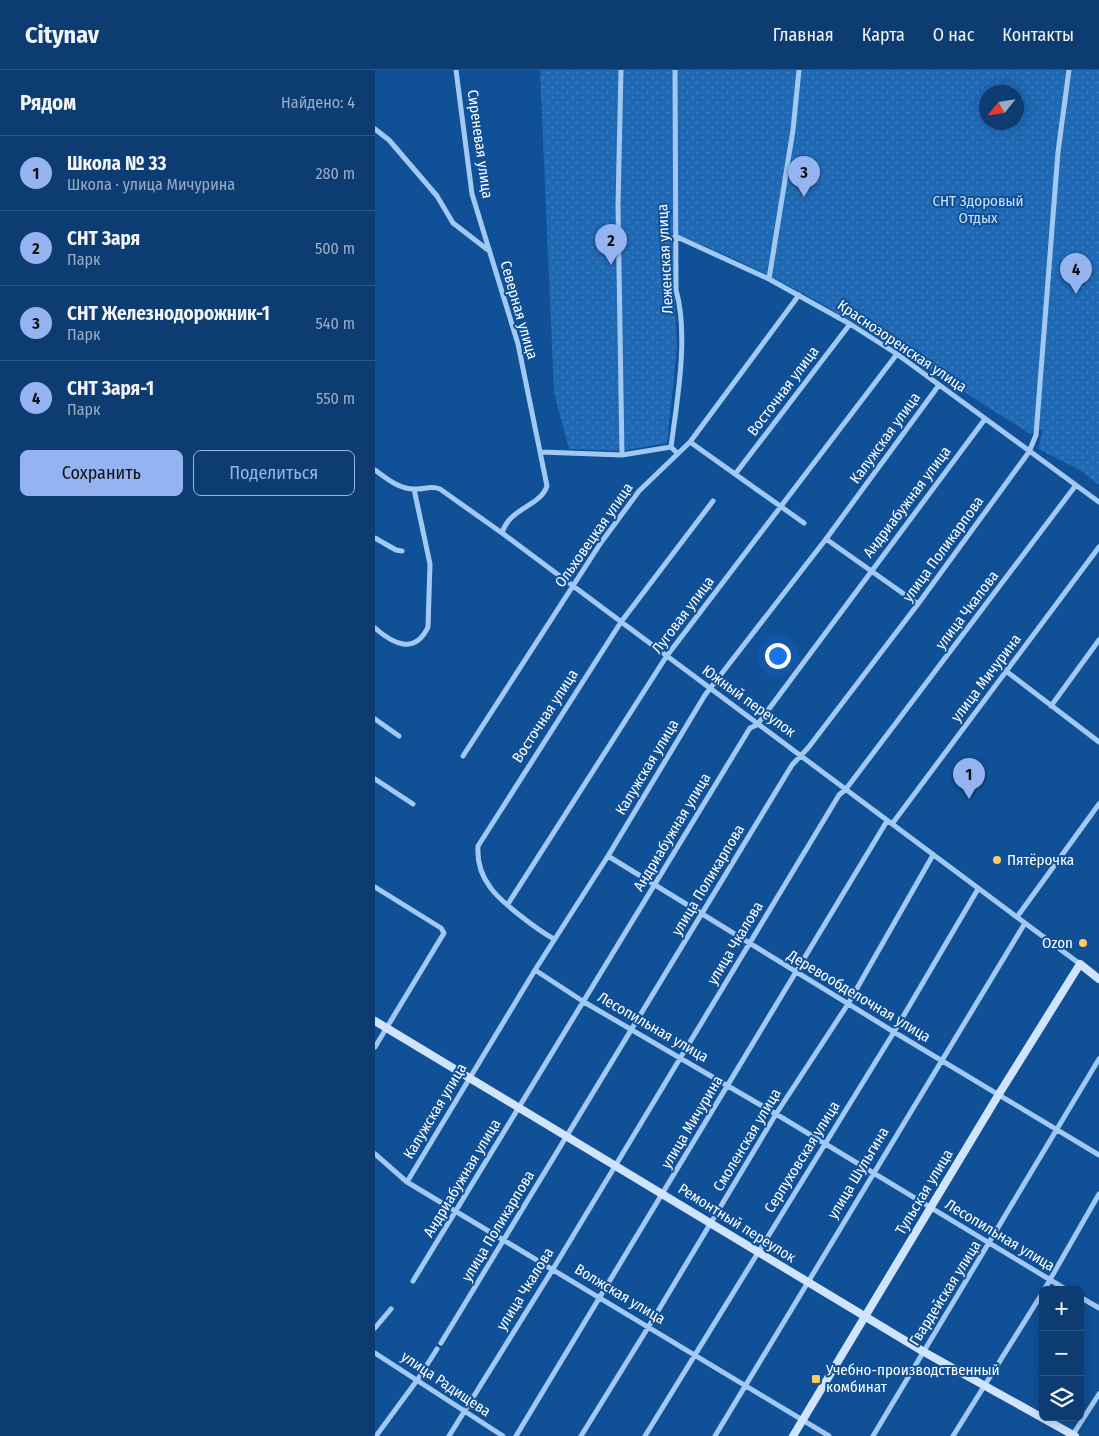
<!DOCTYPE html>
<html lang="ru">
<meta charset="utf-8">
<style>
:root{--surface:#0c3c71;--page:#1a4779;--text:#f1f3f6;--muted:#9aadc3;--line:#2c5684;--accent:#95b2f1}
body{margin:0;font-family:"Fira Sans Condensed",sans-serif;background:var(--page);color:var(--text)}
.controls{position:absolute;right:15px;bottom:15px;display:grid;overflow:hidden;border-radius:8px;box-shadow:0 2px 12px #0003}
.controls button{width:45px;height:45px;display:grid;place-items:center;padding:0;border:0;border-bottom:1px solid var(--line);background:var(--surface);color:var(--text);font:25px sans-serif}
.compass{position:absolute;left:604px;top:15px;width:45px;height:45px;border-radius:50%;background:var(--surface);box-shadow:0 2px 12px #0003;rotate:240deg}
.you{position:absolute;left:402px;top:585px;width:18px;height:18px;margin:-12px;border:4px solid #fff;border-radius:50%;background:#1a73e8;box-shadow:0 0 0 8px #1a73e833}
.badge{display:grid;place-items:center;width:32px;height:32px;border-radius:50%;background:var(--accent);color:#111;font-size:16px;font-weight:700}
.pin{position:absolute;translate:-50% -41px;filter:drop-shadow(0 1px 2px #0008)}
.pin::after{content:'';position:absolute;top:26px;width:18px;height:15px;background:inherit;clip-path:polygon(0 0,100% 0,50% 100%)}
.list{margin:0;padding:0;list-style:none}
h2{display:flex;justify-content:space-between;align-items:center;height:65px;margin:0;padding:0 20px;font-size:21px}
h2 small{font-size:16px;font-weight:400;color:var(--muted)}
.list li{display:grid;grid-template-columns:32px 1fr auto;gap:15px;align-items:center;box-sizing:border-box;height:75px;padding:0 20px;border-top:1px solid var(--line)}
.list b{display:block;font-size:19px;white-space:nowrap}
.list p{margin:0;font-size:16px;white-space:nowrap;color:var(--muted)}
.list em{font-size:16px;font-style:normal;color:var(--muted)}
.actions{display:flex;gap:10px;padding:15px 20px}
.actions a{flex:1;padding:11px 0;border:1px solid var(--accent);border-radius:8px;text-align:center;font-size:18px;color:var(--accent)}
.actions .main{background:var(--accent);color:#111}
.icon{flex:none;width:28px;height:28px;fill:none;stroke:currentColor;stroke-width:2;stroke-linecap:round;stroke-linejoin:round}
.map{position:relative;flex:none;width:724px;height:1366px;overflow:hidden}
header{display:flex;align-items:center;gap:30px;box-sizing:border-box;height:70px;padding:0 25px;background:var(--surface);border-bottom:1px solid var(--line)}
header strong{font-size:24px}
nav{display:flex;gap:28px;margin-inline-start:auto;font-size:18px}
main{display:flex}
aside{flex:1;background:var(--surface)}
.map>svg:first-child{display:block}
</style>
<header>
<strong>Citynav</strong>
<nav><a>Главная</a><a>Карта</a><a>О нас</a><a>Контакты</a></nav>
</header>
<main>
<aside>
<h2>Рядом<small>Найдено: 4</small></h2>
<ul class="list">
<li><span class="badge">1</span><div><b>Школа № 33</b><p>Школа · улица Мичурина</p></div><em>280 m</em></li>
<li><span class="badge">2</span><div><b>СНТ Заря</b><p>Парк</p></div><em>500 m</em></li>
<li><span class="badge">3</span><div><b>СНТ Железнодорожник-1</b><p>Парк</p></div><em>540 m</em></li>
<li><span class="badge">4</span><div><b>СНТ Заря-1</b><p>Парк</p></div><em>550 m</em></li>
</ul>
<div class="actions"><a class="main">Сохранить</a><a>Поделиться</a></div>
</aside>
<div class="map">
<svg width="724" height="1366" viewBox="0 0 724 1366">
<defs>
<pattern id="garden-dots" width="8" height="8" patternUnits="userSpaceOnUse" patternTransform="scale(1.25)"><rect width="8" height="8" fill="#1f68b4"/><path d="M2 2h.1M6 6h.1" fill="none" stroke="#417fbf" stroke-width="1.8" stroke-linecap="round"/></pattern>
</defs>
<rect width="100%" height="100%" fill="#105097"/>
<path fill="url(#garden-dots)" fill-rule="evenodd" d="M 165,0 L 724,0 L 724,415 L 705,400 L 663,379 L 668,359 L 655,364 C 540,291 426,211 297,163 L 302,278 L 292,373 L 245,381 L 194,379 L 179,323 ZM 612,22 L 642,22 L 642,52 L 612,52 Z"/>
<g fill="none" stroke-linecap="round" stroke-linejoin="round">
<path stroke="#a1c9f4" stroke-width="5" d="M 81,0 L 97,124 L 143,274 L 172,416 C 165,437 135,437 127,463
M 246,0 L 243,135 L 247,385
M 300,0 L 301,220 C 314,265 302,331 296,377 L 302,383
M 0,59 L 14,70 L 62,126 L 78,153 L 113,180
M 300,166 L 394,209 L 475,254 L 522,284 L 724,432
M 394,209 L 418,60 L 424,0
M 315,372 L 429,453
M 166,382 L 247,385 L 296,377
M 0,400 C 11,408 24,419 39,419 C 49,420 55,415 65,419 L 127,463 L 705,894
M 361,403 L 475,254
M 0,468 L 21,480 L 27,481
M 451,469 L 543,534
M 0,558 C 18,574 40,585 53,557 L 55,494 L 39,419
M 631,601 L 724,672
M 676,636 L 724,570
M 0,649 L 24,666
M 88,686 L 225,474 L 264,421 L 315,372 L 424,225
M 0,709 L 38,734
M 517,754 L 724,477
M 233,786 L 519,962 L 724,1085
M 0,817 L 66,858 L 69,863 L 0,977
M 133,834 L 291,587 L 522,284
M 642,847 L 724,734
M 179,869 C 164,861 124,831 115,817 C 106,805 102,791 103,776 L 246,552 L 338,431
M 160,900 L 209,932 L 401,1044 L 692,1220
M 0,1084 L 32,1112 L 454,1366
M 32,1112 L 160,900 L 233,786 L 330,625 L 451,469 L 564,315
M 38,1211 L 375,658 L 382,655 L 610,349
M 669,1220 L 724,1124
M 705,1227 L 724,1238
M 0,1258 L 16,1239
M 66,1273 L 417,695 L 433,678 L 543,534 L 654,382 L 661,365 L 683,82 L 694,0
M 0,1283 L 128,1366
M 1,1366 L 43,1309 L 62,1279
M 74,1366 L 178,1199 L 464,725 L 471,719 L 701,415
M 141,1366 L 512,751
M 206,1366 L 274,1256 L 401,1044 L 473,934 L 558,785
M 270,1366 L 519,962 L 603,819
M 340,1366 L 650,853
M 498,1366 L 724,989
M 578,1366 L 668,1222
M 697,1366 L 724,1324"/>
<path stroke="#d0e5fd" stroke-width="8" d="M 0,951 L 549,1282 L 700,1366
M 418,1366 L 624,1024 L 705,894 L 724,909"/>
</g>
<g fill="#ffcc63" stroke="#105097" stroke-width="2">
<circle cx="622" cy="790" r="5"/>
<circle cx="708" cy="873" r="5"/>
<rect x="436" y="1304" width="10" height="10" rx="2.5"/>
</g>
<g text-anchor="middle" stroke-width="4" stroke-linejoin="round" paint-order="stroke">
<g font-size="15" fill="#fff" stroke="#105097">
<text transform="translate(105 74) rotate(82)" y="5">Сиреневая улица</text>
<text transform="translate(290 189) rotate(-93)" y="5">Леженская улица</text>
<text transform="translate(144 240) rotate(74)" y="5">Северная улица</text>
<text transform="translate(527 276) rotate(34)" y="5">Краснозоренская улица</text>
<text transform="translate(408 321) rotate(-53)" y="5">Восточная улица</text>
<text transform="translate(510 368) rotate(-54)" y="5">Калужская улица</text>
<text transform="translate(532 432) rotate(-53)" y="5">Андриабужная улица</text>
<text transform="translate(219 465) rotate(-55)" y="5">Ольховецкая улица</text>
<text transform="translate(568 479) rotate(-54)" y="5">улица Поликарпова</text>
<text transform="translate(592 540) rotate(-53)" y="5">улица Чкалова</text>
<text transform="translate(308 545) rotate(-53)" y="5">Луговая улица</text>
<text transform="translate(611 608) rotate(-53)" y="5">улица Мичурина</text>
<text transform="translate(374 631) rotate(36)" y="5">Южный переулок</text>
<text transform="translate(170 646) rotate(-57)" y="5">Восточная улица</text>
<text transform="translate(272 697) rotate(-59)" y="5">Калужская улица</text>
<text transform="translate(297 762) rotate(-59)" y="5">Андриабужная улица</text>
<text transform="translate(333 810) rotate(-59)" y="5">улица Поликарпова</text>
<text transform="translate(360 873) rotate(-59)" y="5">улица Чкалова</text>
<text transform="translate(484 926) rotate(31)" y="5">Деревообделочная улица</text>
<text transform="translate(278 957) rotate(30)" y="5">Лесопильная улица</text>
<text transform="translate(60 1041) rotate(-59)" y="5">Калужская улица</text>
<text transform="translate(317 1052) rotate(-59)" y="5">улица Мичурина</text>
<text transform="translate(372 1070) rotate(-59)" y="5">Смоленская улица</text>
<text transform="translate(427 1087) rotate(-58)" y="5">Серпуховская улица</text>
<text transform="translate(483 1103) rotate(-59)" y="5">улица Шульгина</text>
<text transform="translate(87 1108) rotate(-59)" y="5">Андриабужная улица</text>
<text transform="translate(549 1122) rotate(-59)" y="5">Тульская улица</text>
<text transform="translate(362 1153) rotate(32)" y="5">Ремонтный переулок</text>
<text transform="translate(123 1156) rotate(-59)" y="5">улица Поликарпова</text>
<text transform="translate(625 1165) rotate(31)" y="5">Лесопильная улица</text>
<text transform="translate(150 1219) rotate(-58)" y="5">улица Чкалова</text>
<text transform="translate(570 1223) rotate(-58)" y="5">Гвардейская улица</text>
<text transform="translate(245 1224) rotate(31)" y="5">Волжская улица</text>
<text transform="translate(71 1314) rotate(34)" y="5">улица Радищева</text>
</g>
<g font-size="15" fill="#c9e3fe" stroke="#105097">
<text x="603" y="136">СНТ Здоровый<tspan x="603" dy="17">Отдых</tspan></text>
</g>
<g font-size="15" fill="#fff" stroke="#105097" text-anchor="start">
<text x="632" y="795">Пятёрочка</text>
<text x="698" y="878" text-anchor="end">Ozon</text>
<text x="451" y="1305">Учебно-производственный<tspan x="451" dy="17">комбинат</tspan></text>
</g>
</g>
</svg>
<div class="controls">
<button>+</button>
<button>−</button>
<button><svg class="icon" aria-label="layers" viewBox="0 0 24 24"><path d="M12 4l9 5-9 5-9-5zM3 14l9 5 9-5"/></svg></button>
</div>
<svg class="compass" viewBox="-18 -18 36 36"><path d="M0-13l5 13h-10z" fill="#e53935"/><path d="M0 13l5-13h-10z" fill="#9aadc3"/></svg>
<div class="you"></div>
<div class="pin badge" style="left:594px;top:729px">1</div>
<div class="pin badge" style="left:236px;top:195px">2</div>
<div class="pin badge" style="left:429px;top:127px">3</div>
<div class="pin badge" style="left:701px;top:224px">4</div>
</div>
</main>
